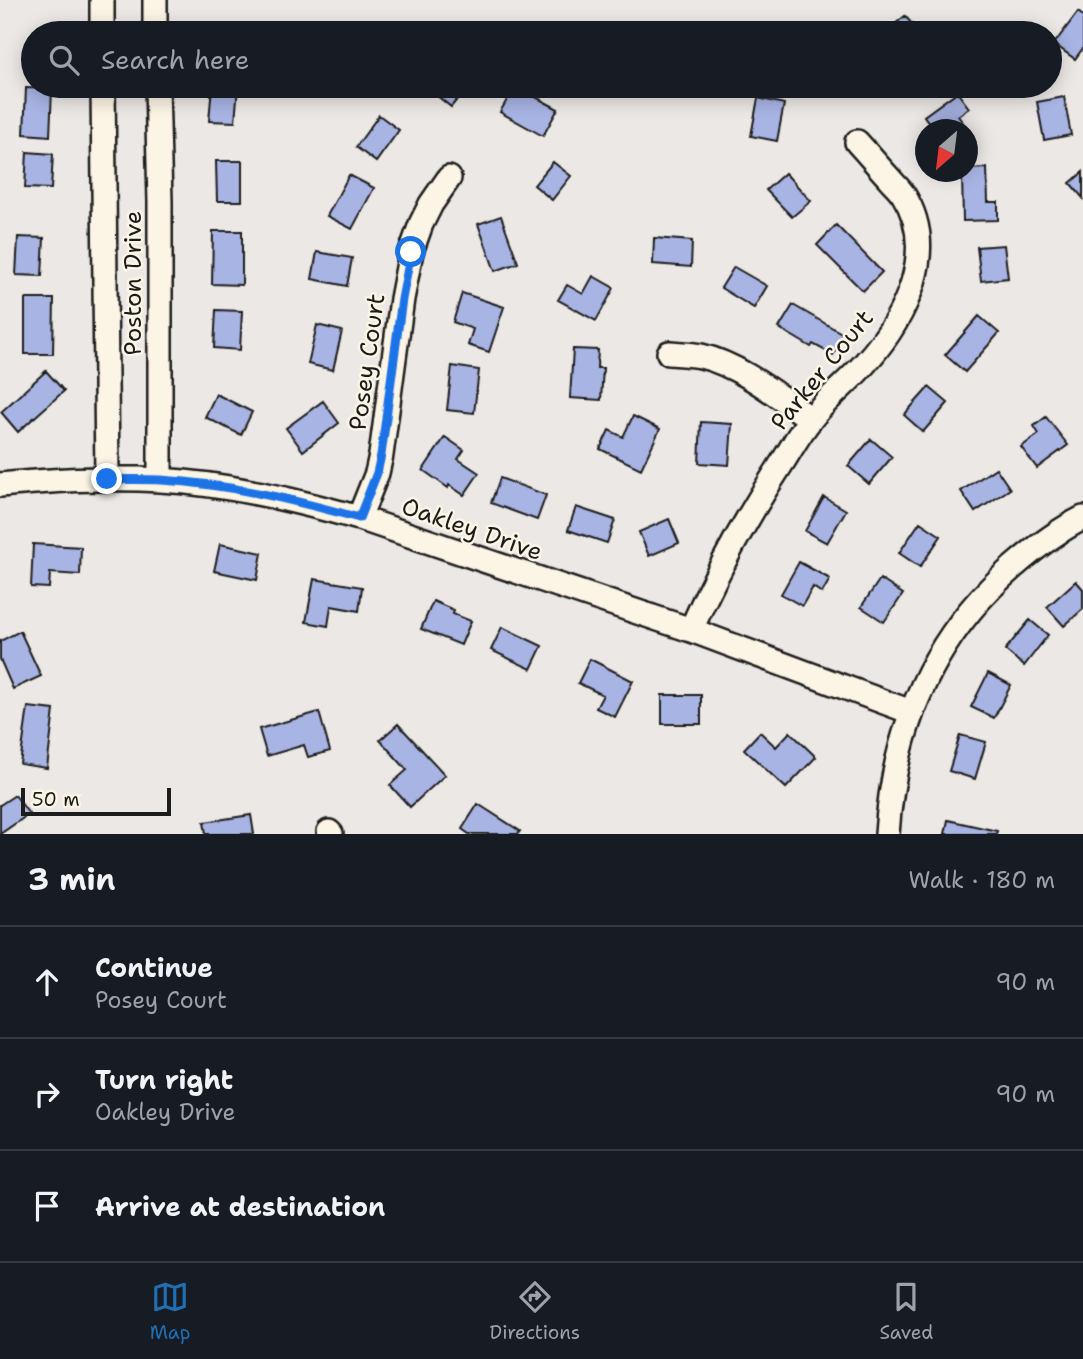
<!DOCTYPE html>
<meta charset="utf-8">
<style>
:root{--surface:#171b24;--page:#20242c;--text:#f1f3f6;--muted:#9ea1a6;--line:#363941;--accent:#1f6fb2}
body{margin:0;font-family:"Shantell Sans",sans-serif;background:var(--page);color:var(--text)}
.compass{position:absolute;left:915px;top:119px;width:63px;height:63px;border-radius:50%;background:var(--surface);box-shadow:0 4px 18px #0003;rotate:208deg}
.scale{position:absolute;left:21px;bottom:18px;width:150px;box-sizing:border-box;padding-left:7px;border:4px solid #1c1c1c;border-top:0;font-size:19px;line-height:24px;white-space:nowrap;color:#1c1c1c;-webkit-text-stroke:5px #fcf5e5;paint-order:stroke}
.stop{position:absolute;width:21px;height:21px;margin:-16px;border:5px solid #1a73e8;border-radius:50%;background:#fff}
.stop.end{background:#1a73e8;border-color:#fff;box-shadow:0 2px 7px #0008}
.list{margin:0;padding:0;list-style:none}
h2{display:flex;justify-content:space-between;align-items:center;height:91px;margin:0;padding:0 28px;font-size:30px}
h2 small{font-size:23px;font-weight:400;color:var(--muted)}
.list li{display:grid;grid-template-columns:46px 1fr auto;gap:21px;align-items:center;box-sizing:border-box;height:112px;padding:0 28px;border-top:2px solid var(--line)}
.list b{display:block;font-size:26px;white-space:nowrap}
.list p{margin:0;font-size:23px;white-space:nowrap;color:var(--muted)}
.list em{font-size:23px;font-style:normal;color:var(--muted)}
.icon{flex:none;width:38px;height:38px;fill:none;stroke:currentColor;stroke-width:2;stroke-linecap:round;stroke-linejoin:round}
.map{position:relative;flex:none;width:1083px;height:834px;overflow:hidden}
.search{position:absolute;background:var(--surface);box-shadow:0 4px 18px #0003;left:21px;right:21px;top:21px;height:77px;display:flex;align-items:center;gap:18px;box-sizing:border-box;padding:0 24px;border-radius:38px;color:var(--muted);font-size:26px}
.sheet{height:427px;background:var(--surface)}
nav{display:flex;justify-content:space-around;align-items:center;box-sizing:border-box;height:98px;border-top:2px solid var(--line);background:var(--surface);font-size:19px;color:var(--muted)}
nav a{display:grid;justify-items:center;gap:4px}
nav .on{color:var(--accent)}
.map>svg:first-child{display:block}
</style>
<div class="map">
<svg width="1083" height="834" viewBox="0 0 1083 834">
<rect width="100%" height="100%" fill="#ebe8e5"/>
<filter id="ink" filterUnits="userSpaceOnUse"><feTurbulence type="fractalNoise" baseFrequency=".0143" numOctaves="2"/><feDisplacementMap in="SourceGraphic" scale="14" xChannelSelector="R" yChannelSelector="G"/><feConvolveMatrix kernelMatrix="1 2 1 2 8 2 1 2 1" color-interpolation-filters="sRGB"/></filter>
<g filter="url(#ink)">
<path fill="#a8b4e4" stroke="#1c1c1c" stroke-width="2" d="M 1078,12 L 1083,16 L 1083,48 L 1075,59 L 1054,44 Z
M 905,16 L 920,33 L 884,33 Z
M 212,86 L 238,86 L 235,122 L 209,121 Z
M 425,86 L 468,86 L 451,107 Z
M 515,86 L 558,109 L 543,136 L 500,112 Z
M 26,88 L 52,89 L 50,136 L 24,134 Z
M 957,92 L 969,108 L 958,116 L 968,129 L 934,130 L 924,116 Z
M 1064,97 L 1071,135 L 1044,140 L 1037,102 Z
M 758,98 L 784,104 L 777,141 L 751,136 Z
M 379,115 L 399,130 L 376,162 L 356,147 Z
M 27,152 L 53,154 L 51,189 L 25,188 Z
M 216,161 L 242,161 L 242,201 L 217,201 Z
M 553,162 L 571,176 L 552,200 L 534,185 Z
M 987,168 L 988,202 L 998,202 L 998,220 L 963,221 L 962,172 L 968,172 L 968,169 Z
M 1083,172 L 1083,198 L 1070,183 Z
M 785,173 L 811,201 L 792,217 L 766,190 Z
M 349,175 L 374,188 L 352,229 L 327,216 Z
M 501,216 L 518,263 L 495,271 L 478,224 Z
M 836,225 L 882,272 L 863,291 L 817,245 Z
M 213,231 L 242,231 L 242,285 L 212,284 Z
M 18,237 L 44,238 L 42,276 L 16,275 Z
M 654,238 L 692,241 L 691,267 L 653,264 Z
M 1004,245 L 1008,278 L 981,281 L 977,247 Z
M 317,252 L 352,258 L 347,286 L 312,279 Z
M 734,267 L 767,286 L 754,308 L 721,288 Z
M 593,276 L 614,288 L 596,321 L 558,300 L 567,285 L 583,294 Z
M 462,293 L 504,307 L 489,352 L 468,345 L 473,329 L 453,322 Z
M 25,299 L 54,299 L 53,354 L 25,354 Z
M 793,305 L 845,335 L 833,355 L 813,344 L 811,347 L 779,328 Z
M 216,310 L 242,311 L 240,350 L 214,348 Z
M 979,316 L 999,333 L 965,372 L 945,355 Z
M 317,325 L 342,331 L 333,370 L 308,364 Z
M 573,349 L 598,350 L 597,368 L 603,368 L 601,400 L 570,398 Z
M 452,366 L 479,370 L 474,413 L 447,410 Z
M 46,371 L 64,391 L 18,432 L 1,412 Z
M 929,387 L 948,403 L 923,432 L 904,415 Z
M 216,394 L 252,412 L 241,435 L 205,417 Z
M 323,401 L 339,423 L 303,451 L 286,428 Z
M 633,416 L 660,429 L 641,469 L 600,449 L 609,430 L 623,437 Z
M 1046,417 L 1068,445 L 1037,468 L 1021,447 L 1039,434 L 1034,426 Z
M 701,422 L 732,424 L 729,465 L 699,463 Z
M 445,437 L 464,450 L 458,459 L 479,473 L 464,495 L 449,485 L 448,488 L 423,470 Z
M 871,439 L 892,457 L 869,484 L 848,466 Z
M 996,468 L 1010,489 L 975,512 L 961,491 Z
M 500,478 L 546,495 L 537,520 L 491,503 Z
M 824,497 L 846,510 L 827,543 L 805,531 Z
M 576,507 L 615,520 L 607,543 L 568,530 Z
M 669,519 L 679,543 L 649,556 L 639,532 Z
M 920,522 L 941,536 L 920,567 L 899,553 Z
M 33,544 L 81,547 L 80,575 L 50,573 L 49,588 L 31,587 Z
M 220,544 L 262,553 L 257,580 L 214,571 Z
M 799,562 L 830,579 L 822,593 L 813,587 L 802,606 L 781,594 Z
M 314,579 L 362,587 L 359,611 L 331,606 L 328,626 L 306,622 Z
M 880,579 L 903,594 L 884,622 L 861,607 Z
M 1076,581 L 1083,589 L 1083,609 L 1064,626 L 1047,607 Z
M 433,601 L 454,610 L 453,614 L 471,621 L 461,645 L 421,629 Z
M 1030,620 L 1048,635 L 1024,666 L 1005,650 Z
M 502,627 L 542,646 L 531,669 L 491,650 Z
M 20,631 L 41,676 L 13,689 L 0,659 L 0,641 Z
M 590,659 L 633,681 L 615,717 L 596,708 L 603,695 L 578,683 Z
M 988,673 L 1011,685 L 994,718 L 971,707 Z
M 662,695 L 701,695 L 701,724 L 662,724 Z
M 28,707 L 54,710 L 47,768 L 20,764 Z
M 319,712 L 330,751 L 308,757 L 304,745 L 267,756 L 259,729 Z
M 398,724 L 445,775 L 410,807 L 390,785 L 407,770 L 380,740 Z
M 760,732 L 776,747 L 790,732 L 816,757 L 786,788 L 744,749 Z
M 960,735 L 986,742 L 975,779 L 949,771 Z
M 15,795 L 29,814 L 0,834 L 0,805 Z
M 478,804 L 520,831 L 518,834 L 469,834 L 462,829 Z
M 251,815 L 254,834 L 206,834 L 204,822 Z
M 948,820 L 997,831 L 996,834 L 945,834 Z"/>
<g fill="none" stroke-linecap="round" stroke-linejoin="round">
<defs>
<path id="minor" d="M 102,0 L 102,33
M 155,0 L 155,33
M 103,86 L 107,479
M 157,86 L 160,202 L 160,480
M 669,353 C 680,354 691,354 701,356 C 740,365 779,397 811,419
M 0,485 C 53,480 107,477 160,480 C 228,484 294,500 359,518 L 691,630 L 911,712
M 359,518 L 377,473 L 381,455 L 402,299 L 411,252 L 421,224 L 431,204 L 449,178
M 691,630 C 716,572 747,517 782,463 C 791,449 800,432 811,419 C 827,398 849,382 866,362 C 906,317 939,250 903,194 C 899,188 893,183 889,178 C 878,166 868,154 857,142
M 329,832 L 331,834
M 887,834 C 894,728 932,637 1013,567 C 1035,548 1057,531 1083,518"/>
</defs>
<use href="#minor" stroke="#1c1c1c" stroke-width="28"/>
<use href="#minor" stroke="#fcf5e5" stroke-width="23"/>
</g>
</g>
<g fill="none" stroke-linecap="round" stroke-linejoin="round" filter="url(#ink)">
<path stroke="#1a73e8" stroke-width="9" d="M 107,479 C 125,480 143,479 161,480 C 229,484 294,500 359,518 L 377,473 L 381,455 L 402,299 L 411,252"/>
</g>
<g text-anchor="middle" stroke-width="5" stroke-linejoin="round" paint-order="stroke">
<g font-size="24" fill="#1c1c1c" stroke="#fcf5e5">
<text transform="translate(133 283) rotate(-90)" y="8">Poston Drive</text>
<text transform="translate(367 362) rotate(-82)" y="8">Posey Court</text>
<text transform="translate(822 370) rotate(-51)" y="8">Parker Court</text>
<text transform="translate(472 529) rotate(19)" y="8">Oakley Drive</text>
</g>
</g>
</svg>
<svg class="compass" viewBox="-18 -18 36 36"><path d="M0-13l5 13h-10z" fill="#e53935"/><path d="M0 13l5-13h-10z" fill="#9ea1a6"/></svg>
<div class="scale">50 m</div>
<div class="stop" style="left:411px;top:252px"></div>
<div class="stop end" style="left:107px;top:479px"></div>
<div class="search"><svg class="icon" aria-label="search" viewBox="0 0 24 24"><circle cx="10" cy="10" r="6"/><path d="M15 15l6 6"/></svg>Search here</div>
</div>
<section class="sheet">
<h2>3 min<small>Walk · 180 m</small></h2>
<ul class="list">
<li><svg class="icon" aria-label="ahead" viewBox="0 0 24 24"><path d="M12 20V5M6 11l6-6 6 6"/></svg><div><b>Continue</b><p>Posey Court</p></div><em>90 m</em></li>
<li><svg class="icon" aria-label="right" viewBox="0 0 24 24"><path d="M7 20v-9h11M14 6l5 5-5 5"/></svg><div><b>Turn right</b><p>Oakley Drive</p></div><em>90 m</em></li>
<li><svg class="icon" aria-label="arrive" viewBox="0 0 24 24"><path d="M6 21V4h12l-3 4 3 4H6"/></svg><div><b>Arrive at destination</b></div></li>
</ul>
</section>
<nav>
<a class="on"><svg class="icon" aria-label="map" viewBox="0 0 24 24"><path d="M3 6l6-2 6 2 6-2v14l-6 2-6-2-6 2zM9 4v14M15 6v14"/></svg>Map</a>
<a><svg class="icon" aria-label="directions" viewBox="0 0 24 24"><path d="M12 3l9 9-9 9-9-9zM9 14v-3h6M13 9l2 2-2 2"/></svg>Directions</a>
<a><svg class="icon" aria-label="saved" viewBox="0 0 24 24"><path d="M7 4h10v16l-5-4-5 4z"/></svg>Saved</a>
</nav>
